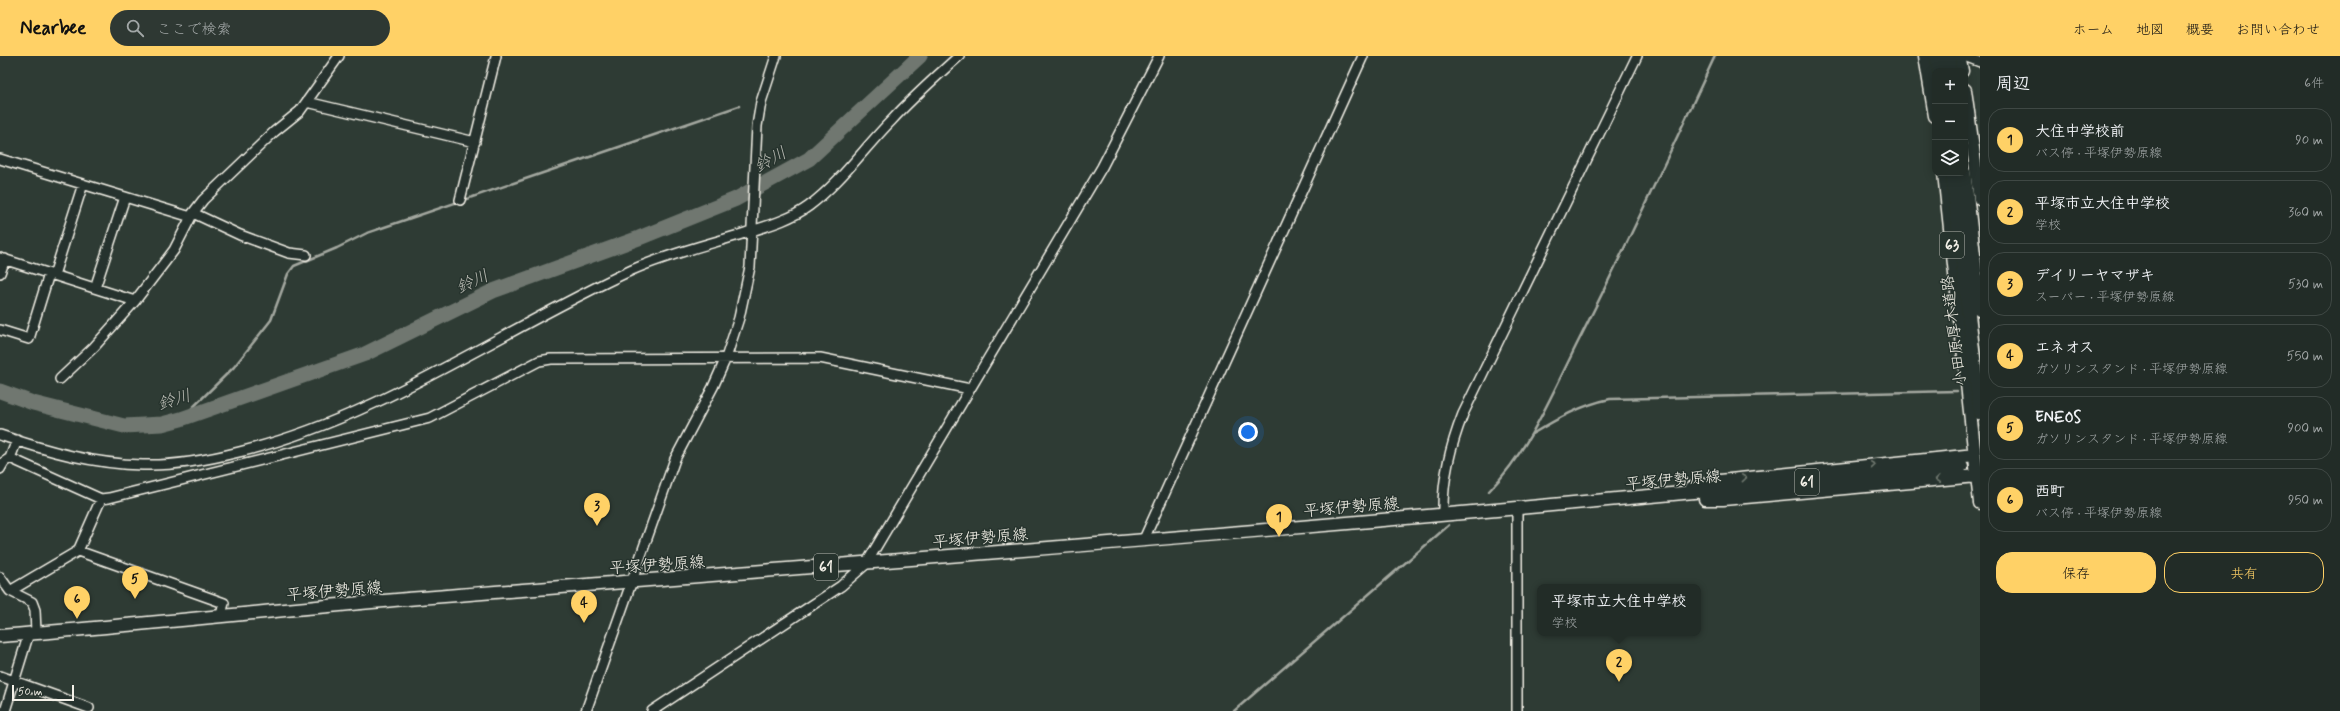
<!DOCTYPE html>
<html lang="ja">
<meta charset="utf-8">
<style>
:root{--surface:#222c27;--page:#2e3833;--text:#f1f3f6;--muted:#a2a7a7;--line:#3f4844;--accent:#ffd166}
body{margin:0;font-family:Mynerve,"Klee One",sans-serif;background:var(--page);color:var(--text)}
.controls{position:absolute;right:12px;top:12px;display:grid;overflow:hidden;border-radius:8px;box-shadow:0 2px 10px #0003}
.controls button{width:36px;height:36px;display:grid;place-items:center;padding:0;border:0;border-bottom:1px solid var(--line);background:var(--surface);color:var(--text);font:20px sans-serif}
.scale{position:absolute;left:12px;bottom:10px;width:62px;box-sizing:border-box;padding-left:4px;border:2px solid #f4f1e8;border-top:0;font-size:11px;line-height:14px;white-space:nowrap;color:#f4f1e8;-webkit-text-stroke:3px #26332d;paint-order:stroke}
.you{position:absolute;left:1248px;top:376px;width:14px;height:14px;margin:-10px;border:3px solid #fff;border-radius:50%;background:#1a73e8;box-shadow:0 0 0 6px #1a73e833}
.badge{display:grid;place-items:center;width:26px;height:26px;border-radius:50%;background:var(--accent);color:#111;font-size:13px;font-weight:700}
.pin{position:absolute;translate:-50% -33px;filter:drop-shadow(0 1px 2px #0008)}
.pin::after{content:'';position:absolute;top:21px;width:14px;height:12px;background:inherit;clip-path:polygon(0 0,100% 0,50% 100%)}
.popup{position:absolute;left:1537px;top:528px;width:164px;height:52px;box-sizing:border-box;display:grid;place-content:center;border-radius:8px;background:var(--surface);filter:drop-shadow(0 1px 3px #0005);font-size:13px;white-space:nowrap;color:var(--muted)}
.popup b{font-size:15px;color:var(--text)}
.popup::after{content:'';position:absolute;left:50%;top:100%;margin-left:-8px;border:8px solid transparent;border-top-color:var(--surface)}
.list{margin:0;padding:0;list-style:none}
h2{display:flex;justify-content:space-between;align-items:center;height:52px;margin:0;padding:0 16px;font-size:17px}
h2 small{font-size:13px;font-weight:400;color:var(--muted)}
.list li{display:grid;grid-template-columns:26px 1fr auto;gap:12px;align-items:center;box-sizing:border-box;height:64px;margin:0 8px 8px;padding:0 8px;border:1px solid var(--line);border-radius:16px}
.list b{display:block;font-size:15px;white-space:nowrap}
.list p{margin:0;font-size:13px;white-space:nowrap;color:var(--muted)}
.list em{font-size:13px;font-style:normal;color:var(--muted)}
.actions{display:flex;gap:8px;padding:12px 16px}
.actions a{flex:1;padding:9px 0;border:1px solid var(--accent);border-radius:16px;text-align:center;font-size:14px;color:var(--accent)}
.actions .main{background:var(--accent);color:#111}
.icon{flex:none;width:22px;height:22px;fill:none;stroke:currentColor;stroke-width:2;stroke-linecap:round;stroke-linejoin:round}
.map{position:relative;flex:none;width:1980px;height:655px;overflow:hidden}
header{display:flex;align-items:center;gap:24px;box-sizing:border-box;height:56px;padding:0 20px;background:var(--accent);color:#111}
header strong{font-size:19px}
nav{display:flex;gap:22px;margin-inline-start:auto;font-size:14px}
.search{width:280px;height:36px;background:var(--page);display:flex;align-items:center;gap:10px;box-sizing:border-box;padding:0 14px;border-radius:22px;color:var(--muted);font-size:15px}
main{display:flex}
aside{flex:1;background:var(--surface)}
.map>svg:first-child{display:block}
</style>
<header>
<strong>Nearbee</strong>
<div class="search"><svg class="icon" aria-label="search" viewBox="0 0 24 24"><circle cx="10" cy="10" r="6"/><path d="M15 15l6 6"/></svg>ここで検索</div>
<nav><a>ホーム</a><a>地図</a><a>概要</a><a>お問い合わせ</a></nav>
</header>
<main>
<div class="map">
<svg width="1980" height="655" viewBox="0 0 1980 655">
<rect width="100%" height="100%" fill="#2e3b34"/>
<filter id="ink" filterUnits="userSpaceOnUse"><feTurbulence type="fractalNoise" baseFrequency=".025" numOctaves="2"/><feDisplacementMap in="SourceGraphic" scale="8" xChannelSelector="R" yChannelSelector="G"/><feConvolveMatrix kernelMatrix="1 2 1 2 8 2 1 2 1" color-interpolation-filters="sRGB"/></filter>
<g filter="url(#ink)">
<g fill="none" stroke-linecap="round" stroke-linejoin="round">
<path stroke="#a4a8a0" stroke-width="2.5" d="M 181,363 L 234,311 L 271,264 L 288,218 L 294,210 L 337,192 L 367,177 L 739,50
M 1532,378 C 1557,363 1581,349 1610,343 L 1957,335
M 1489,435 C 1531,392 1553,335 1580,282 C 1627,189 1671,94 1715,0
M 1234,655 L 1449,469"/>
<path stroke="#6f7770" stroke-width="15" d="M 0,335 L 33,347 L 124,370 L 162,368 L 181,363 L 365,298 L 493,235 L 639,182 L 736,143 L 809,103 L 920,0"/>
<defs>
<path id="minor" d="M 1964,0 L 1980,6
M 307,46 L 475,86
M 0,103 L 191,161
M 460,144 L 496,0
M 193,157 L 240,179 L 289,197 L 306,199
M 0,202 L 135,245
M 0,217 L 5,203
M 54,219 L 83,128
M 95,232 L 125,141
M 0,274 L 29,283 L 49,218
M 60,323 L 94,291 L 135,245 L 174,194 L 193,157 L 203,144 L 274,76 L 300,55 L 339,0
M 0,379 C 47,395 93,408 143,409 C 176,410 207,404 239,396 C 380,362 501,274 632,214 C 668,198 707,189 745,177 C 767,170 790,164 809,150 C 842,125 864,92 892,64 C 913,41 936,21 959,0
M 17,384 L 10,402 L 101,443 L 109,442 L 430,362 L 539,305 L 551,303 L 820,302 L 970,333
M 0,413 L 4,406 L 10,402
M 1517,451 L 1517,655
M 1443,459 C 1442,423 1450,391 1463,358 L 1637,0
M 1144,483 L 1363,0
M 78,495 L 224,547 L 221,559
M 0,521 L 10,535 L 32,546 L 35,554 L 36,576
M 10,535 L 78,495 L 101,443
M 0,620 L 89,652
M 5,655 L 29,577
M 586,655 L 675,403 L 713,331 L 726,302 L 739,262 L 750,211 L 757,70 L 761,46 L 776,0
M 652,655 L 841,530 L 866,508 L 1102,111 L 1159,0"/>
<path id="major" d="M 1925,0 L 1935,60
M 1959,0 L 1962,15
M 1965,34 L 1980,143
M 1944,117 L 1980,447
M 1691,432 L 1720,425 L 1975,399
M 1705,443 L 1723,443 L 1977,420
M 0,580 C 128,570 256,556 384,545 C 911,503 1437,463 1962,410"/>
<path id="highway" d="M 1936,0 L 1939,15
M 1948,0 L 1950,15
M 1952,117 L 1980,357
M 1964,117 L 1980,254"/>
</defs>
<use href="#minor" stroke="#f4f1e8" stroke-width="12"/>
<use href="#major" stroke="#f4f1e8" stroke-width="15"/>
<use href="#highway" stroke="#f4f1e8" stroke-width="16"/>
<use href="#minor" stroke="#26332d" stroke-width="9"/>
<use href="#major" stroke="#26332d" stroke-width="12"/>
<use href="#highway" stroke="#26332d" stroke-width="13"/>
</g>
<defs><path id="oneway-chevron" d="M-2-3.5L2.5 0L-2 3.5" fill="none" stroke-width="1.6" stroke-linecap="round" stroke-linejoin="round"/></defs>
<g stroke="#6e766e">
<use href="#oneway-chevron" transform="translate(1873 409) rotate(-6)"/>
<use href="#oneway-chevron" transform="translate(1744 422) rotate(-6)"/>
<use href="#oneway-chevron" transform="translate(1938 423) rotate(175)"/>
</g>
</g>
<g text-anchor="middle" stroke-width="3" stroke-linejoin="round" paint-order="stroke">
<g fill="#26332d" stroke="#b6b8b0" stroke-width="1">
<rect x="1940" y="176" width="24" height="26" rx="3"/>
<rect x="1795" y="413" width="24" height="26" rx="3"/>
<rect x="814" y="498" width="24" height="26" rx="3"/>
</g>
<g font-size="15" font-weight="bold" fill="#f4f1e8">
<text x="1952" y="194">63</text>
<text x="1807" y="431">61</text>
<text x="826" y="516">61</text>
</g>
<g font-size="16" fill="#f4f1e8" stroke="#26332d">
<text transform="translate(1953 275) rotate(-97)" y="6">小田原厚木道路</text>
<text transform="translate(1673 423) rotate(-5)" y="6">平塚伊勢原線</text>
<text transform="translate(1351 450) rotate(-5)" y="6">平塚伊勢原線</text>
<text transform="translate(980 481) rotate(-5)" y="6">平塚伊勢原線</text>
<text transform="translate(657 508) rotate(-4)" y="6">平塚伊勢原線</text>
<text transform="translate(334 534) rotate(-5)" y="6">平塚伊勢原線</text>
</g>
<g font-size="17" font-style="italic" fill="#b8bab2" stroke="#26332d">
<text transform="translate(770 103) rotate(-29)" y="6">鈴川</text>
<text transform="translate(472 225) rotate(-25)" y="6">鈴川</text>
<text transform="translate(174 343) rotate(-17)" y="6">鈴川</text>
</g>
</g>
</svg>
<div class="controls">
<button>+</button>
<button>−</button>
<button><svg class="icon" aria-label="layers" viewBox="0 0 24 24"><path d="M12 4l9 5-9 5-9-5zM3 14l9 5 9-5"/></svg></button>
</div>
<div class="scale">50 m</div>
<div class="you"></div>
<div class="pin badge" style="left:1279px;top:481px">1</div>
<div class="pin badge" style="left:1619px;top:626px">2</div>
<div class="popup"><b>平塚市立大住中学校</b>学校</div>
<div class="pin badge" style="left:597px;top:470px">3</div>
<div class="pin badge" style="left:584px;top:567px">4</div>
<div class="pin badge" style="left:135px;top:543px">5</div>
<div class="pin badge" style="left:77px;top:563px">6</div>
</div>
<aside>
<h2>周辺<small>6件</small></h2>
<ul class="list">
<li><span class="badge">1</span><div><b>大住中学校前</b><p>バス停 · 平塚伊勢原線</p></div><em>90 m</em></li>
<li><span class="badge">2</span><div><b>平塚市立大住中学校</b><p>学校</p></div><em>360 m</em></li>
<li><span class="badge">3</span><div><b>デイリーヤマザキ</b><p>スーパー · 平塚伊勢原線</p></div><em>530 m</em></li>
<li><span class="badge">4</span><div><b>エネオス</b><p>ガソリンスタンド · 平塚伊勢原線</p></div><em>550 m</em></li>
<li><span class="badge">5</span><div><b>ENEOS</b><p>ガソリンスタンド · 平塚伊勢原線</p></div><em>900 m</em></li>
<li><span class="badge">6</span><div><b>西町</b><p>バス停 · 平塚伊勢原線</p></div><em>950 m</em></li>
</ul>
<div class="actions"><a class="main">保存</a><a>共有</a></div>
</aside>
</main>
